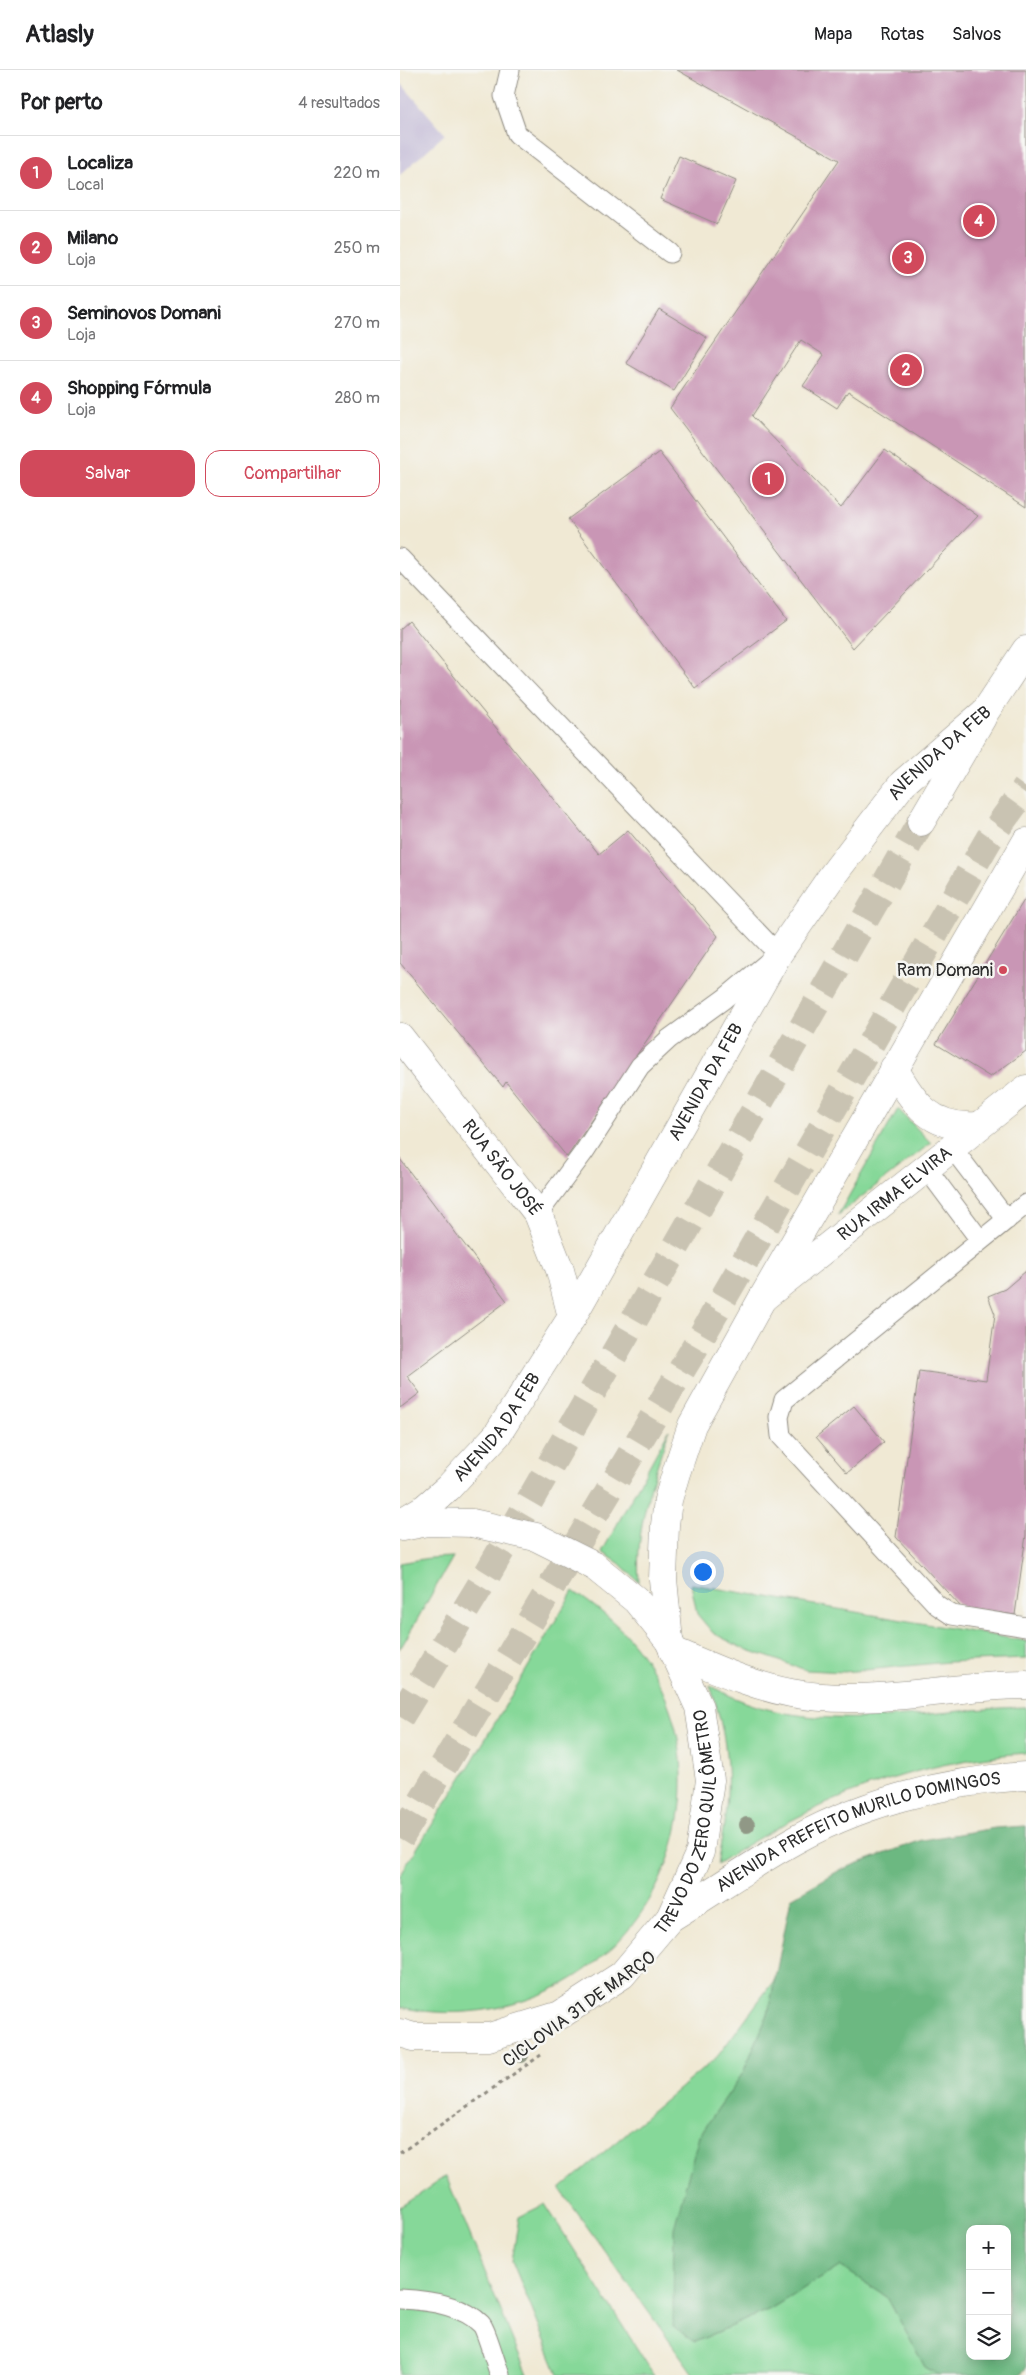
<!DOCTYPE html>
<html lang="pt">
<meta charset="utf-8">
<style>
:root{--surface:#fff;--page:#f6f6f6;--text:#202124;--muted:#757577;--line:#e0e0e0;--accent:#d1495b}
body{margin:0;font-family:Pangolin,sans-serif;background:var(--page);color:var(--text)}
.controls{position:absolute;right:15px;bottom:15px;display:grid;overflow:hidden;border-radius:10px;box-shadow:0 2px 12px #0003}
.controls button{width:45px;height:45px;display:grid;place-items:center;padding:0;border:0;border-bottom:1px solid var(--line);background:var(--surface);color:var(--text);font:25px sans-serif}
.you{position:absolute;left:302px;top:1501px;width:18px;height:18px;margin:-12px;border:4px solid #fff;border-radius:50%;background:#1a73e8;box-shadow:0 0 0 8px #1a73e833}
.badge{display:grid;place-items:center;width:32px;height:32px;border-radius:50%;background:var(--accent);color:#fff;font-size:16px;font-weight:700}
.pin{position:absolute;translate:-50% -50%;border:2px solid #fff;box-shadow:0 1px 5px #0006}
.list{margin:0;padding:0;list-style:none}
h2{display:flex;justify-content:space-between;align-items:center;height:65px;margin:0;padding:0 20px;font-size:21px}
h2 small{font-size:16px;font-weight:400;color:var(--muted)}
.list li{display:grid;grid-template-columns:32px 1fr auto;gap:15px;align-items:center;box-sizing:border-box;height:75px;padding:0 20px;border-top:1px solid var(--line)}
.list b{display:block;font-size:19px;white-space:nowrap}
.list p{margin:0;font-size:16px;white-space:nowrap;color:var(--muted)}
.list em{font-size:16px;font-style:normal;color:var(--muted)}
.actions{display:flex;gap:10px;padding:15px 20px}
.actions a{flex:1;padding:11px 0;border:1px solid var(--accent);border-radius:15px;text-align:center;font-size:18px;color:var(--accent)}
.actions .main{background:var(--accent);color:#fff}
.icon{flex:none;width:28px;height:28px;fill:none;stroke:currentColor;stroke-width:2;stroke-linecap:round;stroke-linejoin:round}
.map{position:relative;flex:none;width:626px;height:2305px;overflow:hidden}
header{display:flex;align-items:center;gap:30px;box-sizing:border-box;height:70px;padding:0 25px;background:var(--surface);border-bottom:1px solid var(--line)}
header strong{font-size:24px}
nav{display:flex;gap:28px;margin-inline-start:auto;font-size:18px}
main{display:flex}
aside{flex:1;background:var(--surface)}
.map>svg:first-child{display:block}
</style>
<header>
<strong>Atlasly</strong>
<nav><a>Mapa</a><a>Rotas</a><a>Salvos</a></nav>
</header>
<main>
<aside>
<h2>Por perto<small>4 resultados</small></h2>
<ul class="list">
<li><span class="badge">1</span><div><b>Localiza</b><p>Local</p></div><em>220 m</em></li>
<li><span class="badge">2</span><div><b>Milano</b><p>Loja</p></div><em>250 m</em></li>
<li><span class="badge">3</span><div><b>Seminovos Domani</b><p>Loja</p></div><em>270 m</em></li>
<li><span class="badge">4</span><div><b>Shopping Fórmula</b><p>Loja</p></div><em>280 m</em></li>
</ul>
<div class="actions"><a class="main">Salvar</a><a>Compartilhar</a></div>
</aside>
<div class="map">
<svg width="626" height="2305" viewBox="0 0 626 2305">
<rect width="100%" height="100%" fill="#f6f6f2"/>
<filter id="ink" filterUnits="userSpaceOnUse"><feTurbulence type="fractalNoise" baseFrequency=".02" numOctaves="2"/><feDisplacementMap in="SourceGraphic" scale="10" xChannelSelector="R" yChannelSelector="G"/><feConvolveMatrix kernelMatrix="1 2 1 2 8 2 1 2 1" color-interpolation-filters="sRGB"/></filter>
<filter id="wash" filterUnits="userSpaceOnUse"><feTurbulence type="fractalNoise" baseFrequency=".0096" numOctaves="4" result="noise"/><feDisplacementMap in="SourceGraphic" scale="20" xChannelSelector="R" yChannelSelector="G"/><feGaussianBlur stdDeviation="1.12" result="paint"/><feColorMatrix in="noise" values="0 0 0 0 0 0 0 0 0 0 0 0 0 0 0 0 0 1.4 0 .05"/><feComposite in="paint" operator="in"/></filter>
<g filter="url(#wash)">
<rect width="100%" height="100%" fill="#f0e9d4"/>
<path fill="#c7c0d9" d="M 0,12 L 45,64 L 0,105 Z"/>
<path fill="#86d899" stroke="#588262" d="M 498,1039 L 531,1073 L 438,1145 Z
M 269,1360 C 252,1411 235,1458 239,1512 L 219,1493 L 202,1482 Z
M 53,1487 L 3,1574 L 0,1579 L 0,1493 L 29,1488 Z
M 291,1514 L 626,1571 L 626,1589 L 548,1592 L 444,1602 L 406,1600 L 342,1578 L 313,1563 L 297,1544 Z
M 173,1521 C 195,1536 216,1552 233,1573 C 333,1696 272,1884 123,1931 C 83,1944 41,1946 0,1937 L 0,1805 L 70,1695 Z
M 310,1615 C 403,1672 523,1639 626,1637 L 626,1683 C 512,1691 411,1732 317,1794 C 331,1723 333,1685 310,1615 Z
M 375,1909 L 368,1944 L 343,2003 L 299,2066 L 295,2272 L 370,2239 L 440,2196 L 487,2227 L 525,2297 L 539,2305 L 294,2305 L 160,2119 L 317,1987 Z
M 46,2106 L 127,2305 L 0,2305 L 0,2137 Z
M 145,2134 L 254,2305 L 159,2305 L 112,2191 L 119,2147 Z"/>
<path fill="#6cb881" stroke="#4c7256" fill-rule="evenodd" d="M 626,1756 L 626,2298 L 620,2305 L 539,2305 L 525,2297 L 487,2227 L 440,2196 L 370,2239 L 295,2272 L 273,2256 L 274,2158 L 299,2066 L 343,2003 L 368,1944 L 391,1828 L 440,1800 L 522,1770 L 595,1758 ZM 570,2159 L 607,2159 L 607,2286 L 570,2286 Z"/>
<g id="blocks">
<path fill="#c996b5" d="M 277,0 L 626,0 L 626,437 L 448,321 L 437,338 L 403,316 L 424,285 L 401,270 L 352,346 L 441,438 L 485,380 L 578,446 L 453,578 L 270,338 L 439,90 Z
M 279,86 L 336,111 L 317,154 L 260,129 Z
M 259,239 L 307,268 L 274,321 L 226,293 Z
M 259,382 L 386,551 L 295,618 L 168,449 Z
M 9,551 L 199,784 L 228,760 L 318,866 L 167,1087 L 106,1012 L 103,1017 L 0,893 L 0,559 Z
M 626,827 L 626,981 L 590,1007 L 536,974 Z
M 0,1089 L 107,1231 L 7,1306 L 20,1323 L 0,1338 Z
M 626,1201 L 626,1465 L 615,1545 L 561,1537 L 496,1467 L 519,1301 L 586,1310 L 595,1244 L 588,1226 L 605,1219 Z
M 454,1336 L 484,1372 L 447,1403 L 416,1367 Z"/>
</g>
</g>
<g filter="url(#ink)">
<use href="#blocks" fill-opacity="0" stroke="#8e8a80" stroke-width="1"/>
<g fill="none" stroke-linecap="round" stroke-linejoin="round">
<path stroke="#c9c3b2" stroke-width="28" stroke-dasharray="28 14" stroke-linecap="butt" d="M 0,1647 L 88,1503 L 521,752
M 0,1768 L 290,1286 L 589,769 L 626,718"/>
<defs>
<path id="lane" d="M 110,0 L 104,26 L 117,64 L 270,183
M 0,488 L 378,884 L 324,929 L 269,969 L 240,996 L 184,1082 L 138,1144
M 553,1079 L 607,1150
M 527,1099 L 580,1170
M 626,1134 L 384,1330 L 379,1347 L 381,1366 L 537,1535 L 552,1545 L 626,1557
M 0,2229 C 26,2230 61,2234 81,2254 C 86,2259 96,2295 100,2305"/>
<g id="street">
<path id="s1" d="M 0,967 L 138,1144 L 160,1200 L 172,1247"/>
<path id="s2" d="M 363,1228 L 626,1019"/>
</g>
<g id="secondary">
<path d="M 521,752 L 582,648"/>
<path d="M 273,1581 C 312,1597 349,1615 391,1623 C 468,1638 549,1615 626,1615"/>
<path id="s3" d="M 270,1848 C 308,1825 345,1799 383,1777 C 455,1734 543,1711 626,1706"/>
</g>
<g id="primary">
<path d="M 494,998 C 514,1034 531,1059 577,1056"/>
<path id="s4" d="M 0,1453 L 25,1438 L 48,1418 L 97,1365 L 172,1247 L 378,884 L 432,806 L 503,713 L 585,642 L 626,580"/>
<path d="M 2,1457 L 28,1452 L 72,1453"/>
<path d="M 269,1571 L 263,1509 L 265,1455 L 268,1430 L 276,1403 L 292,1355 L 362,1229 L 626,772"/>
<path id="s5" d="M 0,1963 L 14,1967 L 89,1967 L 160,1945 L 222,1905 L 270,1848 L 300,1782 L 310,1710 L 299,1637 L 269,1571 L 236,1530 L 194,1496"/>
</g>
</defs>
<use href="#lane" stroke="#8e8a80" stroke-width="21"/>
<use href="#street" stroke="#8e8a80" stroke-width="29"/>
<use href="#secondary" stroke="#8e8a80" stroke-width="29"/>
<use href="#primary" stroke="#8e8a80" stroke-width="29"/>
<path stroke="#8e8a80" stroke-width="3" stroke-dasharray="4 4" stroke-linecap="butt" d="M 0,2083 L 141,1985"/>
<use href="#lane" stroke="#fff" stroke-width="19"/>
<use href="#street" stroke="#fff" stroke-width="28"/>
<use href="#secondary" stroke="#fff" stroke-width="28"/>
<use href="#primary" stroke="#fff" stroke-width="28"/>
<defs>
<path id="primary-bridge" d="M 72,1453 L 136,1467 L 194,1496"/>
</defs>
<use href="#primary-bridge" stroke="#8e8a80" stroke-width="29" stroke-linecap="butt"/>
<use href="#primary-bridge" stroke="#fff" stroke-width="28"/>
</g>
<g fill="#909886">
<circle cx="347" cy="1755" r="8"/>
<circle cx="121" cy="1985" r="8"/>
</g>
</g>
<circle fill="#d1495b" stroke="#f6f6f2" stroke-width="2" cx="603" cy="900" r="5"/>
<g text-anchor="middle" stroke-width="5" stroke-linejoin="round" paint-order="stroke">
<g font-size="18" fill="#2b2b2b" stroke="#f6f6f2">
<text dy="6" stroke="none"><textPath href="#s4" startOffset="948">AVENIDA DA FEB</textPath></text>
<text dy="6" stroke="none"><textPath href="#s4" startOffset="542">AVENIDA DA FEB</textPath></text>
<text dy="6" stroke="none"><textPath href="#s1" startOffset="166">RUA SÃO JOSÉ</textPath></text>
<text dy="6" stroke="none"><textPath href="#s2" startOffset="168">RUA IRMA ELVIRA</textPath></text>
<text dy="6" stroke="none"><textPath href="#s4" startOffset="138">AVENIDA DA FEB</textPath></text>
<text dy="6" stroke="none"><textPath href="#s5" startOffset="411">TREVO DO ZERO QUILÔMETRO</textPath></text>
<text dy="6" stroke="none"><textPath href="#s3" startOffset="210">AVENIDA PREFEITO MURILO DOMINGOS</textPath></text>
<text transform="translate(179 1939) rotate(-36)" y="6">CICLOVIA 31 DE MARÇO</text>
</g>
<g font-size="18" fill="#2b2b2b" stroke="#f6f6f2" text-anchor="end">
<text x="593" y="906">Ram Domani</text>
</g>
</g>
</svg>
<div class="controls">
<button>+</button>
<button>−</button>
<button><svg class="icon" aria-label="layers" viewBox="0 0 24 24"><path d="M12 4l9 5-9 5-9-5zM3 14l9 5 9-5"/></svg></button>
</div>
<div class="you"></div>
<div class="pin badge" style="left:368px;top:409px">1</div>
<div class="pin badge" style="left:506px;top:300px">2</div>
<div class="pin badge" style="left:508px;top:188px">3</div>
<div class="pin badge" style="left:579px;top:151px">4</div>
</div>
</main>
